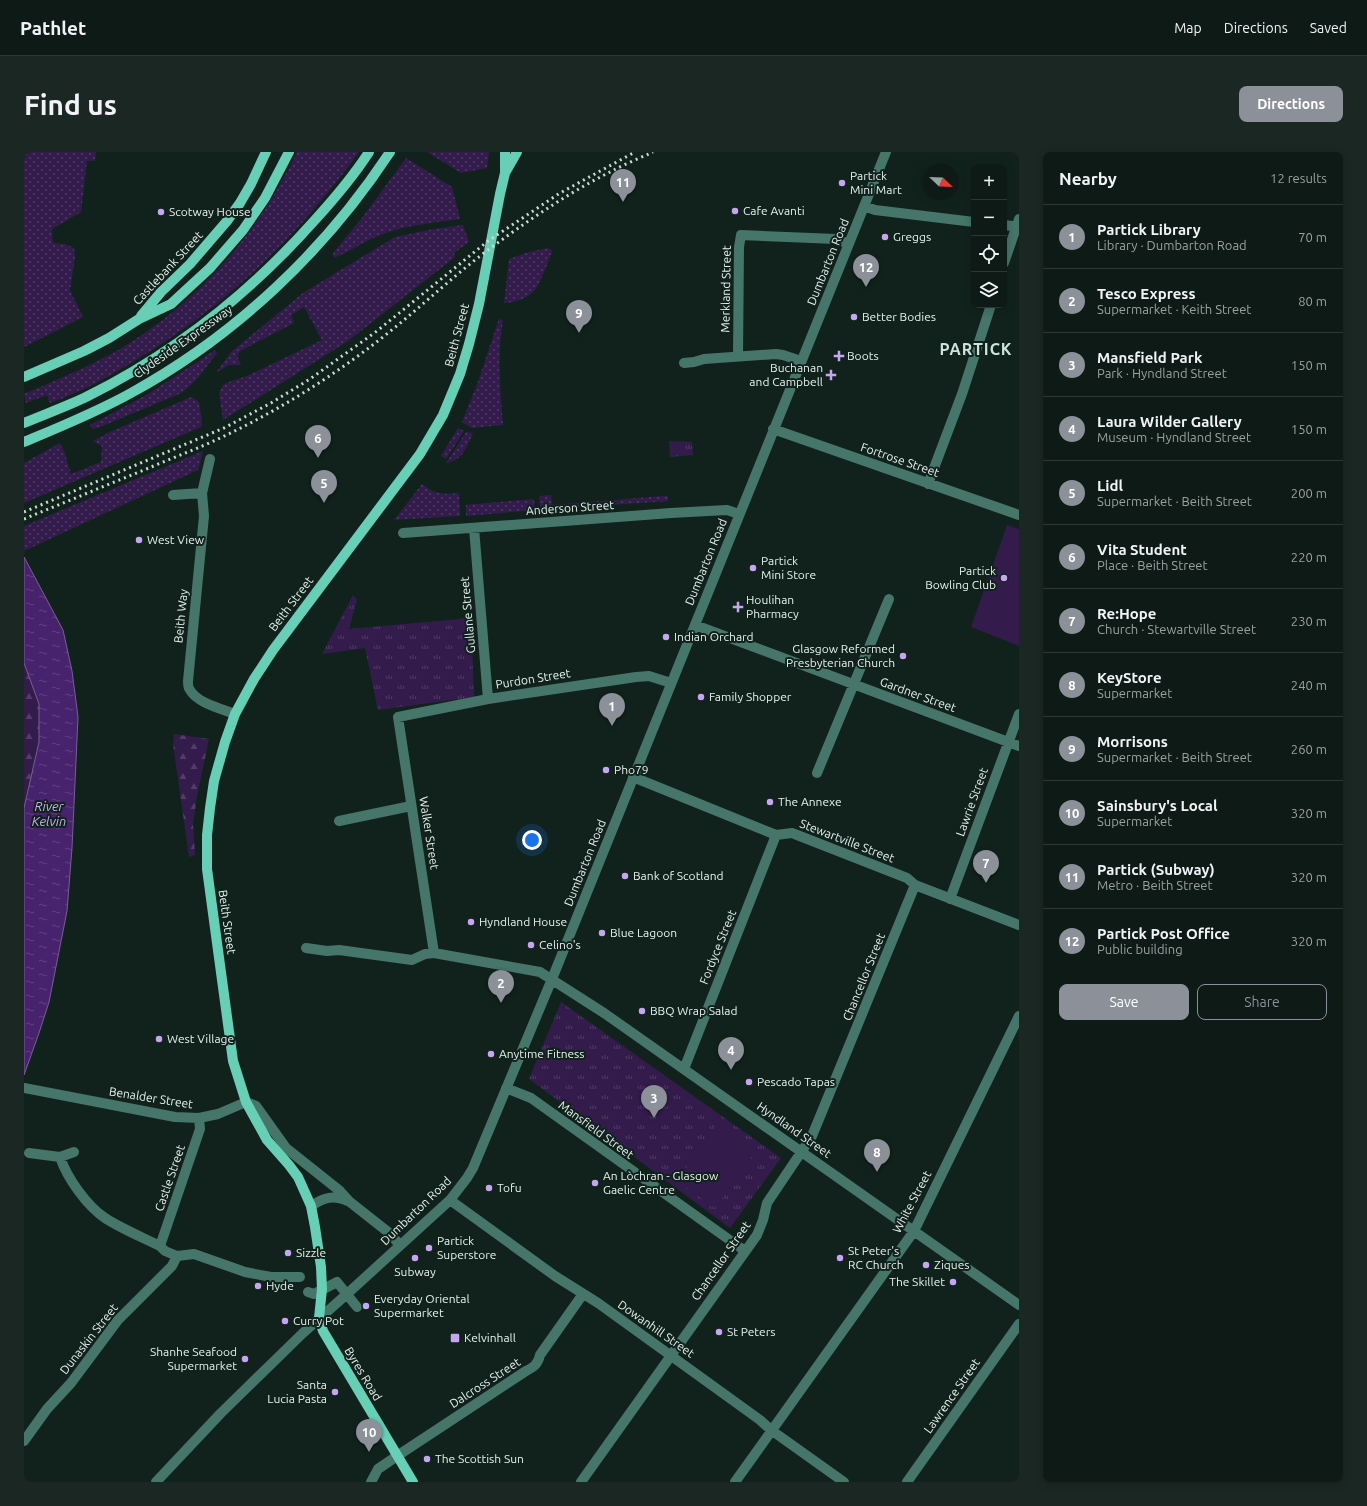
<!DOCTYPE html>
<meta charset="utf-8">
<style>
:root{--surface:#0d1a16;--page:#1b2723;--text:#f1f3f6;--muted:#9aa1a1;--line:#2d3835;--accent:#8c9099}
body{margin:0;font-family:Ubuntu,sans-serif;background:var(--page);color:var(--text)}
.controls{position:absolute;right:12px;top:12px;display:grid;overflow:hidden;border-radius:8px;box-shadow:0 2px 10px #0003}
.controls button{width:36px;height:36px;display:grid;place-items:center;padding:0;border:0;border-bottom:1px solid var(--line);background:var(--surface);color:var(--text);font:20px sans-serif}
.compass{position:absolute;left:899px;top:12px;width:36px;height:36px;border-radius:50%;background:var(--surface);box-shadow:0 2px 10px #0003;rotate:113deg}
.you{position:absolute;left:508px;top:688px;width:14px;height:14px;margin:-10px;border:3px solid #fff;border-radius:50%;background:#1a73e8;box-shadow:0 0 0 6px #1a73e833}
.badge{display:grid;place-items:center;width:26px;height:26px;border-radius:50%;background:var(--accent);color:#fff;font-size:13px;font-weight:700}
.pin{position:absolute;translate:-50% -33px;filter:drop-shadow(0 1px 2px #0008)}
.pin::after{content:'';position:absolute;top:21px;width:14px;height:12px;background:inherit;clip-path:polygon(0 0,100% 0,50% 100%)}
.list{margin:0;padding:0;list-style:none}
h2{display:flex;justify-content:space-between;align-items:center;height:52px;margin:0;padding:0 16px;font-size:17px}
h2 small{font-size:13px;font-weight:400;color:var(--muted)}
.list li{display:grid;grid-template-columns:26px 1fr auto;gap:12px;align-items:center;box-sizing:border-box;height:64px;padding:0 16px;border-top:1px solid var(--line)}
.list b{display:block;font-size:15px;white-space:nowrap}
.list p{margin:0;font-size:13px;white-space:nowrap;color:var(--muted)}
.list em{font-size:13px;font-style:normal;color:var(--muted)}
.actions{display:flex;gap:8px;padding:12px 16px}
.actions a{flex:1;padding:9px 0;border:1px solid var(--accent);border-radius:8px;text-align:center;font-size:14px;color:var(--accent)}
.actions .main{background:var(--accent);color:#fff}
.icon{flex:none;width:22px;height:22px;fill:none;stroke:currentColor;stroke-width:2;stroke-linecap:round;stroke-linejoin:round}
.map{position:relative;flex:none;width:995px;height:1330px;overflow:hidden;border-radius:8px}
header{display:flex;align-items:center;gap:24px;box-sizing:border-box;height:56px;padding:0 20px;background:var(--surface);border-bottom:1px solid var(--line)}
header strong{font-size:19px}
nav{display:flex;gap:22px;margin-inline-start:auto;font-size:14px}
.intro{display:flex;align-items:center;justify-content:space-between;box-sizing:border-box;height:96px;padding:0 24px}
h1{margin:0;font-size:28px}
.button{padding:10px 18px;border-radius:8px;background:var(--accent);color:#fff;font-size:14px;font-weight:700}
main{display:flex;gap:24px;padding:0 24px}
aside{flex:1;background:var(--surface);border-radius:8px;box-shadow:0 2px 10px #0003}
.map>svg:first-child{display:block}
</style>
<header>
<strong>Pathlet</strong>
<nav><a>Map</a><a>Directions</a><a>Saved</a></nav>
</header>
<div class="intro"><h1>Find us</h1><a class="button">Directions</a></div>
<main>
<div class="map">
<svg width="995" height="1330" viewBox="0 0 995 1330">
<defs>
<pattern id="grass-dots" width="8" height="8" patternUnits="userSpaceOnUse"><rect width="8" height="8" fill="#331c4c"/><path d="M2 2h.1M6 6h.1" fill="none" stroke="#513d66" stroke-width="1.8" stroke-linecap="round"/></pattern>
<pattern id="forest-firs" width="22" height="20" patternUnits="userSpaceOnUse"><rect width="22" height="20" fill="#331c4c"/><path d="M5 1l3.5 6h-7zM16 11l3.5 6h-7z" fill="#513d66"/></pattern>
<pattern id="park-tufts" width="24" height="20" patternUnits="userSpaceOnUse"><rect width="24" height="20" fill="#331c4c"/><path d="M3 7l-1-3M5 7V3M7 7l1-3M15 17l-1-3M17 17v-4M19 17l1-3" fill="none" stroke="#513d66"/></pattern>
<pattern id="water-ripples" width="26" height="14" patternUnits="userSpaceOnUse"><rect width="26" height="14" fill="#47226d"/><path d="M2 4q2-2 4 0t4 0M15 11q2-2 4 0t4 0" fill="none" stroke="#624382"/></pattern>
</defs>
<rect width="100%" height="100%" fill="#11221d"/>
<path fill="url(#grass-dots)" d="M 0,0 L 72,0 L 71,9 L 63,9 L 57,60 L 28,77 L 29,91 L 41,92 L 50,96 L 51,105 L 46,138 L 59,165 L 0,195 Z
M 273,0 L 335,0 C 275,83 203,153 115,206 C 86,224 57,240 26,251 L 23,243 L 2,251 L 0,242 C 37,226 75,211 109,189 C 181,142 236,78 273,0 Z
M 403,0 L 465,0 L 463,16 L 437,21 Z
M 382,6 L 428,35 L 436,67 C 408,71 380,73 354,84 C 339,90 325,100 310,106 L 309,101 L 338,66 Z
M 439,73 L 445,90 L 430,101 L 431,105 L 324,189 L 199,268 L 195,241 L 199,233 L 205,230 L 223,224 L 298,188 L 280,155 L 267,163 L 270,171 L 216,199 L 213,204 L 217,213 L 205,213 L 192,221 L 207,200 L 279,141 L 371,85 L 410,77 Z
M 524,96 L 528,98 C 526,107 515,134 510,139 C 502,147 490,151 480,151 L 485,107 L 505,100 Z
M 475,167 L 479,168 C 473,205 476,237 479,273 L 448,276 L 438,270 L 454,230 Z
M 191,198 L 193,201 C 181,216 172,232 155,242 L 76,275 L 68,277 L 66,273 L 124,242 Z
M 167,245 L 175,250 L 178,271 L 177,275 L 0,351 L 0,311 L 36,291 L 40,299 L 47,322 L 77,310 L 78,294 L 69,289 L 86,280 Z
M 434,276 L 440,279 L 422,307 L 417,304 Z
M 442,280 L 449,281 C 443,295 438,309 422,311 Z
M 179,299 L 174,318 L 0,399 L 0,374 Z
M 398,332 C 410,342 420,343 435,341 L 436,364 L 370,368 Z
M 527,343 L 528,353 L 639,344 L 644,344 L 644,349 L 516,358 L 515,344 Z
M 510,347 L 511,358 L 442,364 L 442,353 Z"/>
<path fill="url(#forest-firs)" d="M 0,511 L 15,552 L 15,590 L 0,656 Z
M 150,582 L 185,587 L 173,644 L 169,672 L 171,703 L 165,705 L 149,592 Z"/>
<path fill="url(#park-tufts)" d="M 645,289 L 668,290 L 669,303 L 646,305 Z
M 329,443 L 333,448 L 325,477 L 447,466 L 450,545 L 354,558 L 341,496 L 298,502 Z
M 537,850 L 757,1006 L 706,1076 L 505,927 Z"/>
<path fill="#331c4c" d="M 983,373 L 995,377 L 995,494 L 947,475 Z
M 692,974 L 730,1002 L 691,1056 L 653,1029 Z"/>
<path fill="url(#water-ripples)" stroke="#776093" d="M 0,405 L 39,478 L 48,519 L 54,565 L 48,696 L 43,759 L 25,850 L 15,881 L 0,923 L 0,656 L 15,590 L 15,552 L 0,511 Z"/>
<g fill="none" stroke-linecap="round" stroke-linejoin="round">
<path stroke="#467669" stroke-width="10" d="M 840,54 L 851,58 L 950,70
M 980,73 L 995,75
M 980,111 L 995,67
M 714,204 L 715,95 L 717,83 L 812,87 L 825,92
M 660,211 L 670,210 L 680,207 L 752,202 L 759,203 L 777,209
M 749,277 L 995,363
M 186,307 L 178,341 L 180,364 L 164,529 C 164,532 164,536 166,538 C 173,551 198,557 211,562
M 904,332 L 938,242 L 967,153
M 149,343 L 178,341
M 450,376 L 464,547
M 379,381 L 647,361 L 703,358 L 715,362
M 671,473 L 995,594
M 793,621 L 865,447
M 609,625 L 752,683 L 768,681 L 883,726 L 891,733 L 995,773
M 315,669 L 387,654
M 926,747 L 995,562
M 282,796 L 303,799 L 315,798 L 388,808 L 401,802 L 410,801 L 516,820 L 580,861 L 995,1153
M 410,801 L 374,565 L 464,547 L 612,525 L 625,524 L 647,531
M 660,917 L 752,683
M 0,936 L 151,965 L 175,966 L 194,962 L 222,950 L 232,954 L 262,996 L 316,1039 L 326,1050 L 364,1080 L 376,1093
M 482,936 L 507,946 L 721,1099
M 5,1001 L 36,1005 L 50,1000
M 36,1005 C 43,1026 63,1054 81,1066 C 98,1077 118,1085 136,1094 L 141,1099 L 153,1104 L 170,1102 L 221,1120 L 247,1125 L 276,1125
M 426,1048 L 531,1124 L 574,1151 L 736,1268 L 747,1278 L 820,1330
M 287,1054 C 301,1045 309,1043 324,1049
M 136,1094 L 176,977 L 175,966
M 284,1140 L 290,1142 L 313,1130 L 333,1155
M 0,1289 L 23,1257 L 47,1231 L 94,1168 L 148,1114 L 153,1104
M 132,1330 L 197,1261 L 279,1181 L 323,1142 L 426,1048 L 443,1026 L 449,1016 L 528,827 L 862,0
M 347,1330 L 354,1317 L 373,1304 L 502,1219 C 510,1215 514,1212 516,1203 L 559,1142
M 557,1330 L 733,1083 L 739,1068 L 743,1051 L 788,984 L 891,733
M 711,1330 L 890,1079 L 995,864
M 883,1330 L 995,1172"/>
<path stroke="#66cfb5" stroke-width="10" d="M 481,19 L 481,0
M 117,164 L 137,140 L 166,112 L 203,69 L 216,51 L 227,32 L 242,0
M 0,225 L 60,199 L 85,186 L 115,167 L 147,152 L 186,116 L 219,78 L 241,46 L 265,0
M 0,271 C 21,262 44,254 64,244 C 150,201 226,141 290,69 C 310,47 329,25 345,0
M 0,290 C 36,275 73,260 107,241 C 211,184 301,99 366,0
M 389,1330 L 299,1179 L 295,1166 L 298,1137 L 297,1115 L 291,1075 L 287,1054 L 274,1025 L 265,1013 L 243,988 L 222,950 L 209,909 L 183,717 L 183,683 L 186,656 L 190,629 L 201,590 L 211,562 L 230,527 L 249,498 L 396,302 L 419,263 L 436,222 L 445,192 L 455,152 L 476,42 L 481,21 L 493,0"/>
<path stroke="#cedad6" stroke-width="3" stroke-dasharray="2 4" stroke-linecap="butt" d="M 0,360 L 200,276 L 247,251 L 286,227 L 353,179 L 464,89 L 536,41 L 611,0
M 0,367 L 176,295 C 241,267 303,229 359,185 C 396,156 430,123 468,95 C 506,67 546,40 588,19 C 601,12 616,6 629,0"/>
</g>
<g fill="#c6a6f0" stroke="#11221d" stroke-width="1.5">
<circle cx="818" cy="31" r="4"/>
<circle cx="711" cy="59" r="4"/>
<circle cx="137" cy="60" r="4"/>
<circle cx="861" cy="85" r="4"/>
<circle cx="830" cy="165" r="4"/>
<path d="M813 198h4v4h4v4h-4v4h-4v-4h-4v-4h4z"/>
<path d="M805 217h4v4h4v4h-4v4h-4v-4h-4v-4h4z"/>
<circle cx="115" cy="388" r="4"/>
<circle cx="729" cy="416" r="4"/>
<circle cx="980" cy="426" r="4"/>
<path d="M712 449h4v4h4v4h-4v4h-4v-4h-4v-4h4z"/>
<circle cx="642" cy="485" r="4"/>
<circle cx="879" cy="504" r="4"/>
<circle cx="677" cy="545" r="4"/>
<circle cx="582" cy="618" r="4"/>
<circle cx="746" cy="650" r="4"/>
<circle cx="601" cy="724" r="4"/>
<circle cx="447" cy="770" r="4"/>
<circle cx="578" cy="781" r="4"/>
<circle cx="507" cy="793" r="4"/>
<circle cx="618" cy="859" r="4"/>
<circle cx="135" cy="887" r="4"/>
<circle cx="467" cy="902" r="4"/>
<circle cx="725" cy="930" r="4"/>
<circle cx="571" cy="1031" r="4"/>
<circle cx="465" cy="1036" r="4"/>
<circle cx="405" cy="1096" r="4"/>
<circle cx="264" cy="1101" r="4"/>
<circle cx="391" cy="1106" r="4"/>
<circle cx="816" cy="1106" r="4"/>
<circle cx="902" cy="1113" r="4"/>
<circle cx="929" cy="1130" r="4"/>
<circle cx="234" cy="1134" r="4"/>
<circle cx="342" cy="1154" r="4"/>
<circle cx="261" cy="1169" r="4"/>
<circle cx="695" cy="1180" r="4"/>
<rect x="426" y="1181" width="10" height="10" rx="2"/>
<circle cx="221" cy="1207" r="4"/>
<circle cx="311" cy="1240" r="4"/>
<circle cx="403" cy="1307" r="4"/>
</g>
<g text-anchor="middle" stroke-width="4" stroke-linejoin="round" paint-order="stroke">
<g font-size="12" fill="#e6f1ed" stroke="#11221d" text-anchor="start">
<text x="826" y="28">Partick<tspan x="826" dy="14">Mini Mart</tspan></text>
<text x="719" y="63">Cafe Avanti</text>
<text x="145" y="64">Scotway House</text>
<text x="869" y="89">Greggs</text>
<text x="838" y="169">Better Bodies</text>
<text x="823" y="208">Boots</text>
<text x="799" y="220" text-anchor="end">Buchanan<tspan x="799" dy="14">and Campbell</tspan></text>
<text x="123" y="392">West View</text>
<text x="737" y="413">Partick<tspan x="737" dy="14">Mini Store</tspan></text>
<text x="972" y="423" text-anchor="end">Partick<tspan x="972" dy="14">Bowling Club</tspan></text>
<text x="722" y="452">Houlihan<tspan x="722" dy="14">Pharmacy</tspan></text>
<text x="650" y="489">Indian Orchard</text>
<text x="871" y="501" text-anchor="end">Glasgow Reformed<tspan x="871" dy="14">Presbyterian Church</tspan></text>
<text x="685" y="549">Family Shopper</text>
<text x="590" y="622">Pho79</text>
<text x="754" y="654">The Annexe</text>
<text x="609" y="728">Bank of Scotland</text>
<text x="455" y="774">Hyndland House</text>
<text x="586" y="785">Blue Lagoon</text>
<text x="515" y="797">Celino's</text>
<text x="626" y="863">BBQ Wrap Salad</text>
<text x="143" y="891">West Village</text>
<text x="475" y="906">Anytime Fitness</text>
<text x="733" y="934">Pescado Tapas</text>
<text x="579" y="1028">An Lòchran - Glasgow<tspan x="579" dy="14">Gaelic Centre</tspan></text>
<text x="473" y="1040">Tofu</text>
<text x="413" y="1093">Partick<tspan x="413" dy="14">Superstore</tspan></text>
<text x="824" y="1103">St Peter's<tspan x="824" dy="14">RC Church</tspan></text>
<text x="272" y="1105">Sizzle</text>
<text x="910" y="1117">Ziques</text>
<text x="391" y="1124" text-anchor="middle">Subway</text>
<text x="921" y="1134" text-anchor="end">The Skillet</text>
<text x="242" y="1138">Hyde</text>
<text x="350" y="1151">Everyday Oriental<tspan x="350" dy="14">Supermarket</tspan></text>
<text x="269" y="1173">Curry Pot</text>
<text x="703" y="1184">St Peters</text>
<text x="440" y="1190">Kelvinhall</text>
<text x="213" y="1204" text-anchor="end">Shanhe Seafood<tspan x="213" dy="14">Supermarket</tspan></text>
<text x="303" y="1237" text-anchor="end">Santa<tspan x="303" dy="14">Lucia Pasta</tspan></text>
<text x="411" y="1311">The Scottish Sun</text>
</g>
<g font-size="12" fill="#e6f1ed" stroke="#11221d">
<text transform="translate(804 110) rotate(-68)" y="4">Dumbarton Road</text>
<text transform="translate(144 116) rotate(-47)" y="4">Castlebank Street</text>
<text transform="translate(702 137) rotate(-89)" y="4">Merkland Street</text>
<text transform="translate(433 183) rotate(-75)" y="4">Beith Street</text>
<text transform="translate(159 190) rotate(-35)" y="4">Clydeside Expressway</text>
<text transform="translate(876 308) rotate(19)" y="4">Fortrose Street</text>
<text transform="translate(546 356) rotate(-4)" y="4">Anderson Street</text>
<text transform="translate(682 410) rotate(-68)" y="4">Dumbarton Road</text>
<text transform="translate(267 452) rotate(-53)" y="4">Beith Street</text>
<text transform="translate(444 463) rotate(-95)" y="4">Gullane Street</text>
<text transform="translate(157 464) rotate(-84)" y="4">Beith Way</text>
<text transform="translate(509 527) rotate(-9)" y="4">Purdon Street</text>
<text transform="translate(894 543) rotate(20)" y="4">Gardner Street</text>
<text transform="translate(948 650) rotate(-70)" y="4">Lawrie Street</text>
<text transform="translate(405 681) rotate(81)" y="4">Walker Street</text>
<text transform="translate(823 689) rotate(21)" y="4">Stewartville Street</text>
<text transform="translate(561 711) rotate(-68)" y="4">Dumbarton Road</text>
<text transform="translate(203 770) rotate(82)" y="4">Beith Street</text>
<text transform="translate(694 795) rotate(-68)" y="4">Fordyce Street</text>
<text transform="translate(840 825) rotate(-68)" y="4">Chancellor Street</text>
<text transform="translate(127 946) rotate(9)" y="4">Benalder Street</text>
<text transform="translate(572 978) rotate(36)" y="4">Mansfield Street</text>
<text transform="translate(770 978) rotate(35)" y="4">Hyndland Street</text>
<text transform="translate(146 1026) rotate(-71)" y="4">Castle Street</text>
<text transform="translate(888 1050) rotate(-62)" y="4">White Street</text>
<text transform="translate(392 1059) rotate(-44)" y="4">Dumbarton Road</text>
<text transform="translate(697 1109) rotate(-55)" y="4">Chancellor Street</text>
<text transform="translate(632 1177) rotate(35)" y="4">Dowanhill Street</text>
<text transform="translate(65 1187) rotate(-52)" y="4">Dunaskin Street</text>
<text transform="translate(339 1222) rotate(59)" y="4">Byres Road</text>
<text transform="translate(461 1231) rotate(-33)" y="4">Dalcross Street</text>
<text transform="translate(928 1244) rotate(-55)" y="4">Lawrence Street</text>
</g>
<g font-size="13" font-style="italic" fill="#cab0f0" stroke="#11221d">
<text x="25" y="659">River<tspan x="25" dy="15">Kelvin</tspan></text>
</g>
<g font-size="16" font-weight="bold" letter-spacing="1" fill="#cde3dc" stroke="#11221d">
<text x="952" y="203">PARTICK</text>
</g>
</g>
</svg>
<div class="controls">
<button>+</button>
<button>−</button>
<button><svg class="icon" aria-label="locate" viewBox="0 0 24 24"><circle cx="12" cy="12" r="6"/><path d="M12 2v4M12 18v4M2 12h4M18 12h4"/></svg></button>
<button><svg class="icon" aria-label="layers" viewBox="0 0 24 24"><path d="M12 4l9 5-9 5-9-5zM3 14l9 5 9-5"/></svg></button>
</div>
<svg class="compass" viewBox="-18 -18 36 36"><path d="M0-13l5 13h-10z" fill="#e53935"/><path d="M0 13l5-13h-10z" fill="#9aa1a1"/></svg>
<div class="you"></div>
<div class="pin badge" style="left:588px;top:574px">1</div>
<div class="pin badge" style="left:477px;top:851px">2</div>
<div class="pin badge" style="left:630px;top:966px">3</div>
<div class="pin badge" style="left:707px;top:918px">4</div>
<div class="pin badge" style="left:300px;top:351px">5</div>
<div class="pin badge" style="left:294px;top:306px">6</div>
<div class="pin badge" style="left:962px;top:731px">7</div>
<div class="pin badge" style="left:853px;top:1020px">8</div>
<div class="pin badge" style="left:555px;top:181px">9</div>
<div class="pin badge" style="left:345px;top:1300px">10</div>
<div class="pin badge" style="left:599px;top:50px">11</div>
<div class="pin badge" style="left:842px;top:135px">12</div>
</div>
<aside>
<h2>Nearby<small>12 results</small></h2>
<ul class="list">
<li><span class="badge">1</span><div><b>Partick Library</b><p>Library · Dumbarton Road</p></div><em>70 m</em></li>
<li><span class="badge">2</span><div><b>Tesco Express</b><p>Supermarket · Keith Street</p></div><em>80 m</em></li>
<li><span class="badge">3</span><div><b>Mansfield Park</b><p>Park · Hyndland Street</p></div><em>150 m</em></li>
<li><span class="badge">4</span><div><b>Laura Wilder Gallery</b><p>Museum · Hyndland Street</p></div><em>150 m</em></li>
<li><span class="badge">5</span><div><b>Lidl</b><p>Supermarket · Beith Street</p></div><em>200 m</em></li>
<li><span class="badge">6</span><div><b>Vita Student</b><p>Place · Beith Street</p></div><em>220 m</em></li>
<li><span class="badge">7</span><div><b>Re:Hope</b><p>Church · Stewartville Street</p></div><em>230 m</em></li>
<li><span class="badge">8</span><div><b>KeyStore</b><p>Supermarket</p></div><em>240 m</em></li>
<li><span class="badge">9</span><div><b>Morrisons</b><p>Supermarket · Beith Street</p></div><em>260 m</em></li>
<li><span class="badge">10</span><div><b>Sainsbury's Local</b><p>Supermarket</p></div><em>320 m</em></li>
<li><span class="badge">11</span><div><b>Partick (Subway)</b><p>Metro · Beith Street</p></div><em>320 m</em></li>
<li><span class="badge">12</span><div><b>Partick Post Office</b><p>Public building</p></div><em>320 m</em></li>
</ul>
<div class="actions"><a class="main">Save</a><a>Share</a></div>
</aside>
</main>
